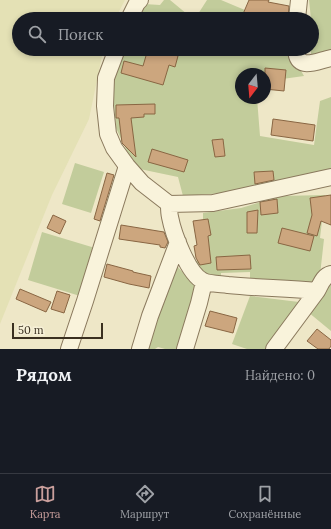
<!DOCTYPE html>
<html lang="ru">
<meta charset="utf-8">
<style>
:root{--surface:#171b24;--page:#242831;--text:#f1f3f6;--muted:#9ea1a6;--line:#363941;--accent:#c99f9c}
body{margin:0;font-family:Lora,serif;background:var(--page);color:var(--text)}
.compass{position:absolute;left:235px;top:68px;width:36px;height:36px;border-radius:50%;background:var(--surface);box-shadow:0 2px 6px #0003;rotate:196deg}
.scale{position:absolute;left:12px;bottom:10px;width:91px;box-sizing:border-box;padding-left:4px;border:2px solid #3a3020;border-top:0;font-size:11px;line-height:14px;white-space:nowrap;color:#3a3020;-webkit-text-stroke:3px #f6f0d7;paint-order:stroke}
.list{margin:0;padding:0;list-style:none}
h2{display:flex;justify-content:space-between;align-items:center;height:52px;margin:0;padding:0 16px;font-size:17px}
h2 small{font-size:13px;font-weight:400;color:var(--muted)}
.icon{flex:none;width:22px;height:22px;fill:none;stroke:currentColor;stroke-width:2;stroke-linecap:round;stroke-linejoin:round}
.map{position:relative;flex:none;width:331px;height:349px;overflow:hidden}
.search{position:absolute;background:var(--surface);box-shadow:0 2px 6px #0003;left:12px;right:12px;top:12px;height:44px;display:flex;align-items:center;gap:10px;box-sizing:border-box;padding:0 14px;border-radius:22px;color:var(--muted);font-size:15px}
.sheet{height:124px;background:var(--surface)}
nav{display:flex;justify-content:space-around;align-items:center;box-sizing:border-box;height:56px;border-top:1px solid var(--line);background:var(--surface);font-size:11px;color:var(--muted)}
nav a{display:grid;justify-items:center;gap:2px}
nav .on{color:var(--accent)}
.map>svg:first-child{display:block}
</style>
<div class="map">
<svg width="331" height="349" viewBox="0 0 331 349">
<rect width="100%" height="100%" fill="#eee7c7"/>
<path fill="#e4e1b5" d="M 0,0 L 125,0 L 115,19 L 19,19 L 19,49 L 105,49 L 102,56 L 89,119 L 52,195 L 0,324 Z"/>
<path fill="#c2cc9b" d="M 164,0 L 170,0 L 193,19 L 132,19 L 144,4 L 160,5 Z
M 207,0 L 221,0 L 252,13 L 277,19 L 193,19 L 198,14 Z
M 309,0 L 331,0 L 331,56 L 311,56 L 311,49 L 312,49 L 312,19 L 311,19 Z
M 122,49 L 293,49 L 296,62 L 304,76 L 275,80 L 265,74 L 241,74 L 241,98 L 257,98 L 260,136 L 314,145 L 320,101 L 331,97 L 331,172 L 237,192 L 183,196 L 178,177 L 135,168 L 116,128 L 112,80 Z
M 75,163 L 104,172 L 91,213 L 62,204 Z
M 325,195 L 320,238 L 324,239 L 319,284 L 250,286 L 250,272 L 221,273 L 221,282 L 204,280 L 193,262 L 203,260 L 203,213 L 241,208 L 281,196 Z
M 42,232 L 95,248 L 80,296 L 28,280 Z
M 173,262 C 182,271 189,280 199,288 L 181,349 L 165,349 L 158,347 L 155,349 L 147,349 Z
M 331,284 L 331,331 L 308,312 L 322,287 Z
M 250,296 L 299,302 L 269,349 L 247,349 L 232,344 Z"/>
<path fill="#cca67e" stroke="#896643" d="M 249,0 L 269,0 L 268,2 L 289,6 L 288,19 L 278,19 L 260,13 L 258,19 L 243,14 Z
M 148,49 L 155,49 L 178,56 L 175,67 L 169,65 L 163,85 L 121,73 L 124,61 L 143,66 Z
M 265,68 L 286,70 L 284,91 L 265,89 Z
M 155,104 L 155,114 L 144,114 L 144,117 L 131,118 L 136,157 L 122,143 L 119,118 L 116,118 L 116,105 Z
M 273,119 L 315,125 L 313,141 L 271,135 Z
M 223,139 L 225,156 L 215,157 L 212,140 Z
M 152,149 L 188,160 L 184,172 L 148,162 Z
M 273,171 L 274,180 L 255,184 L 254,172 Z
M 107,173 L 114,175 L 100,221 L 94,219 Z
M 331,195 L 331,225 L 321,221 L 317,236 L 307,233 L 312,215 L 310,198 Z
M 277,199 L 278,213 L 261,215 L 260,202 Z
M 258,210 L 257,233 L 247,233 L 247,212 Z
M 53,215 L 66,221 L 60,234 L 47,228 Z
M 208,219 L 211,235 L 208,236 L 211,263 L 200,265 L 196,258 L 194,246 L 197,245 L 193,221 Z
M 121,225 L 164,232 L 168,242 L 165,248 L 160,247 L 160,245 L 119,239 Z
M 282,228 L 314,236 L 310,251 L 278,243 Z
M 250,255 L 251,269 L 217,270 L 216,257 Z
M 107,264 L 133,271 L 133,272 L 151,276 L 149,288 L 129,284 L 104,277 Z
M 20,289 L 51,302 L 46,312 L 16,299 Z
M 57,291 L 70,295 L 64,313 L 51,309 Z
M 210,311 L 237,318 L 233,333 L 205,326 Z
M 317,329 L 331,340 L 331,346 L 329,349 L 318,349 L 307,341 Z"/>
<g fill="none" stroke-linecap="round" stroke-linejoin="round">
<defs>
<path id="minor" d="M 129,19 L 137,3 L 140,0
M 297,19 L 299,0
M 117,49 L 106,78 L 105,106 L 108,134 L 114,148 L 127,166 L 142,183 L 169,204 L 213,203 L 331,177
M 296,49 C 297,72 316,61 331,58
M 169,204 C 169,208 169,213 170,217 C 173,233 188,274 203,281 C 209,284 221,284 228,285 C 257,288 287,288 317,291 C 321,284 323,276 331,274
M 69,349 L 85,301 L 127,166
M 140,349 L 150,316 L 178,242
M 185,349 L 199,303 L 204,282
M 274,349 L 317,291"/>
</defs>
<use href="#minor" stroke="#8a795d" stroke-width="18"/>
<use href="#minor" stroke="#f9f3db" stroke-width="16"/>
</g>
</svg>
<svg class="compass" viewBox="-18 -18 36 36"><path d="M0-13l5 13h-10z" fill="#e53935"/><path d="M0 13l5-13h-10z" fill="#9ea1a6"/></svg>
<div class="scale">50 m</div>
<div class="search"><svg class="icon" aria-label="search" viewBox="0 0 24 24"><circle cx="10" cy="10" r="6"/><path d="M15 15l6 6"/></svg>Поиск</div>
</div>
<section class="sheet">
<h2>Рядом<small>Найдено: 0</small></h2>
<ul class="list">
</ul>
</section>
<nav>
<a class="on"><svg class="icon" aria-label="map" viewBox="0 0 24 24"><path d="M3 6l6-2 6 2 6-2v14l-6 2-6-2-6 2zM9 4v14M15 6v14"/></svg>Карта</a>
<a><svg class="icon" aria-label="directions" viewBox="0 0 24 24"><path d="M12 3l9 9-9 9-9-9zM9 14v-3h6M13 9l2 2-2 2"/></svg>Маршрут</a>
<a><svg class="icon" aria-label="saved" viewBox="0 0 24 24"><path d="M7 4h10v16l-5-4-5 4z"/></svg>Сохранённые</a>
</nav>
